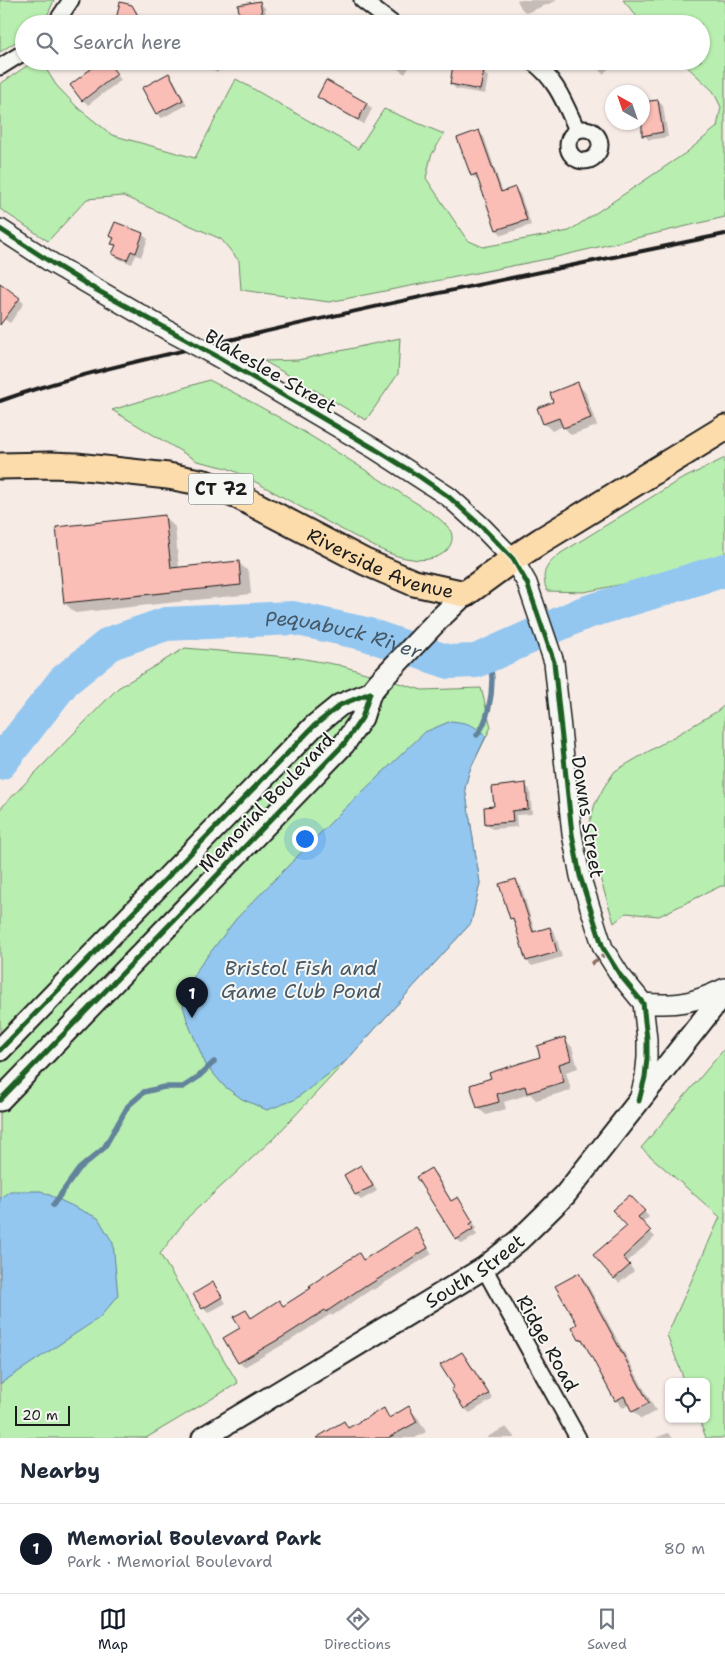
<!DOCTYPE html>
<meta charset="utf-8">
<style>
:root{--surface:#fff;--page:#f2f2f3;--text:#1f2937;--muted:#747a83;--line:#e0e1e3;--accent:#111827}
body{margin:0;font-family:"Shantell Sans",sans-serif;background:var(--page);color:var(--text)}
.controls{position:absolute;right:15px;bottom:15px;display:grid;overflow:hidden;border-radius:8px;box-shadow:0 1px 4px #0004}
.controls button{width:45px;height:45px;display:grid;place-items:center;padding:0;border:0;border-bottom:1px solid var(--line);background:var(--surface);color:var(--text);font:25px sans-serif}
.compass{position:absolute;left:605px;top:85px;width:45px;height:45px;border-radius:50%;background:var(--surface);box-shadow:0 1px 4px #0004;rotate:320deg}
.scale{position:absolute;left:15px;bottom:12px;width:55px;box-sizing:border-box;padding-left:5px;border:2px solid #1c1c1c;border-top:0;font-size:14px;line-height:18px;white-space:nowrap;color:#1c1c1c;-webkit-text-stroke:4px #f6f6f2;paint-order:stroke}
.you{position:absolute;left:304px;top:838px;width:18px;height:18px;margin:-12px;border:4px solid #fff;border-radius:50%;background:#1a73e8;box-shadow:0 0 0 8px #1a73e833}
.badge{display:grid;place-items:center;width:32px;height:32px;border-radius:50%;background:var(--accent);color:#fff;font-size:16px;font-weight:700}
.pin{position:absolute;translate:-50% -41px;filter:drop-shadow(0 1px 2px #0008)}
.pin::after{content:'';position:absolute;top:26px;width:18px;height:15px;background:inherit;clip-path:polygon(0 0,100% 0,50% 100%)}
.list{margin:0;padding:0;list-style:none}
h2{display:flex;justify-content:space-between;align-items:center;height:65px;margin:0;padding:0 20px;font-size:21px}
h2 small{font-size:16px;font-weight:400;color:var(--muted)}
.list li{display:grid;grid-template-columns:32px 1fr auto;gap:15px;align-items:center;box-sizing:border-box;height:90px;padding:0 20px;border-top:1px solid var(--line)}
.list b{display:block;font-size:19px;white-space:nowrap}
.list p{margin:0;font-size:16px;white-space:nowrap;color:var(--muted)}
.list em{font-size:16px;font-style:normal;color:var(--muted)}
.icon{flex:none;width:28px;height:28px;fill:none;stroke:currentColor;stroke-width:2;stroke-linecap:round;stroke-linejoin:round}
.map{position:relative;flex:none;width:725px;height:1438px;overflow:hidden}
.search{position:absolute;background:var(--surface);box-shadow:0 1px 4px #0004;left:15px;right:15px;top:15px;height:55px;display:flex;align-items:center;gap:12px;box-sizing:border-box;padding:0 18px;border-radius:28px;color:var(--muted);font-size:19px}
.sheet{height:155px;background:var(--surface)}
nav{display:flex;justify-content:space-around;align-items:center;box-sizing:border-box;height:70px;border-top:1px solid var(--line);background:var(--surface);font-size:14px;color:var(--muted)}
nav a{display:grid;justify-items:center;gap:2px}
nav .on{color:var(--accent)}
.map>svg:first-child{display:block}
</style>
<div class="map">
<svg width="725" height="1438" viewBox="0 0 725 1438">
<rect width="100%" height="100%" fill="#f7ebe6"/>
<filter id="ink" filterUnits="userSpaceOnUse"><feTurbulence type="fractalNoise" baseFrequency=".02" numOctaves="2"/><feDisplacementMap in="SourceGraphic" scale="10" xChannelSelector="R" yChannelSelector="G"/><feConvolveMatrix kernelMatrix="1 2 1 2 8 2 1 2 1" color-interpolation-filters="sRGB"/></filter>
<g filter="url(#ink)">
<path fill="#b8eeaf" stroke="#6a8566" d="M 0,0 L 54,0 L 48,14 L 37,24 L 24,24 L 24,35 L 14,43 L 0,52 Z
M 623,0 L 725,0 L 725,217 L 552,258 L 329,302 L 241,290 L 239,261 L 221,239 L 123,196 L 87,199 L 48,241 L 0,209 L 0,84 L 34,61 L 41,61 L 56,85 L 78,108 L 112,135 L 195,158 L 236,79 L 358,149 L 384,109 L 444,134 L 431,156 L 426,178 L 467,240 L 483,247 L 569,231 L 687,152 L 717,127 L 721,107 L 713,91 L 681,61 L 701,61 L 701,24 L 643,24 Z
M 400,338 L 398,374 L 366,420 L 264,361 L 298,360 Z
M 209,380 C 276,413 340,453 402,494 C 414,502 443,518 450,530 C 454,537 452,544 447,550 C 439,559 423,561 412,559 C 392,557 373,546 356,537 C 317,517 280,495 243,475 L 227,468 L 197,461 L 112,410 Z
M 725,458 L 725,559 L 628,583 L 584,592 L 547,591 C 540,572 546,565 561,553 L 676,482 Z
M 185,648 L 299,658 L 339,665 L 422,690 L 481,688 L 491,727 L 469,772 L 465,788 L 480,883 L 471,923 L 346,1061 L 275,1137 L 188,1217 L 160,1254 L 238,1383 L 146,1438 L 0,1438 L 0,809 L 118,688 Z
M 725,705 L 725,886 L 721,886 L 659,916 L 626,913 L 614,923 L 597,868 L 588,827 L 595,804 L 604,787 L 615,771 L 716,712 Z
M 725,1048 L 725,1438 L 706,1438 L 699,1419 L 706,1419 L 706,1382 L 685,1382 L 667,1335 L 720,1217 L 641,1148 Z"/>
<path fill="#93c7f0" stroke="#63839b" d="M 451,721 C 468,723 473,724 486,736 L 469,772 L 465,788 L 480,883 L 471,923 L 346,1061 L 294,1100 L 267,1110 L 242,1099 L 224,1086 L 206,1065 L 188,1023 L 183,1006 L 196,971 L 236,919 L 338,815 L 425,732 Z
M 10,1191 L 41,1191 L 98,1218 L 113,1243 L 118,1296 L 99,1318 L 0,1384 L 0,1198 Z"/>
<path fill="#0003" d="M 517,0 L 556,0 L 556,1 L 526,13 L 521,8 Z
M 260,3 L 265,8 L 267,24 L 243,24 L 241,22 Z
M 132,6 L 137,12 L 141,20 L 141,24 L 116,24 Z
M 200,61 L 225,61 L 217,73 Z
M 284,61 L 305,61 L 303,68 Z
M 386,61 L 413,61 L 405,74 Z
M 590,61 L 616,61 L 603,74 Z
M 110,65 L 121,80 L 88,105 L 83,100 Z
M 483,72 L 488,77 L 485,94 L 456,89 L 451,84 Z
M 169,75 L 174,80 L 187,105 L 162,118 L 157,114 L 144,88 Z
M 327,82 L 367,104 L 372,109 L 364,124 L 324,102 L 319,97 Z
M 658,101 L 663,106 L 668,137 L 649,140 L 644,135 Z
M 479,132 L 484,137 L 503,193 L 515,189 L 520,194 L 531,225 L 502,235 L 497,230 L 480,179 L 477,180 L 472,175 Z
M 142,234 L 148,239 L 141,257 L 136,255 L 132,264 L 119,259 L 114,254 L 116,247 L 113,243 L 114,240 L 111,236 Z
M 0,284 L 24,303 L 10,323 L 0,316 Z
M 577,384 L 585,392 L 597,426 L 571,435 L 563,426 L 552,431 L 544,423 L 555,403 Z
M 165,517 L 175,527 L 179,568 L 238,562 L 249,572 L 251,594 L 75,613 L 65,603 Z
M 525,785 L 530,790 L 532,814 L 516,815 L 517,827 L 492,829 L 487,824 L 495,807 Z
M 516,881 L 521,886 L 535,932 L 550,928 L 555,933 L 562,957 L 532,966 L 527,961 L 515,922 L 511,918 Z
M 564,1039 L 572,1047 L 578,1068 L 566,1072 L 571,1090 L 536,1100 L 530,1094 L 504,1102 L 506,1109 L 486,1115 L 478,1108 L 492,1079 L 542,1058 Z
M 361,1167 L 366,1172 L 377,1191 L 361,1200 L 356,1195 L 346,1175 Z
M 431,1169 L 436,1174 L 452,1202 L 458,1199 L 462,1204 L 477,1228 L 474,1230 L 477,1235 L 462,1244 L 457,1239 Z
M 630,1196 L 649,1217 L 642,1223 L 655,1237 L 627,1262 L 634,1271 L 619,1283 L 614,1278 L 629,1227 Z
M 416,1229 L 420,1234 L 432,1254 L 373,1290 L 372,1289 L 332,1316 L 331,1314 L 291,1340 L 244,1367 L 239,1362 L 225,1338 L 242,1328 L 246,1311 L 253,1319 L 284,1307 L 359,1255 L 364,1260 Z
M 579,1274 L 586,1282 L 656,1411 L 641,1419 L 633,1411 L 630,1404 L 623,1408 L 616,1400 L 586,1345 L 580,1339 L 578,1324 Z
M 212,1284 L 217,1289 L 226,1303 L 208,1313 L 203,1308 L 195,1294 Z
M 462,1353 L 467,1358 L 493,1399 L 470,1413 L 465,1409 L 453,1389 L 456,1387 Z
M 408,1408 L 418,1418 L 426,1432 L 415,1438 L 334,1438 L 343,1423 L 349,1429 L 384,1410 L 391,1418 Z
M 506,1427 L 515,1438 L 487,1438 L 487,1437 Z
M 668,1433 L 673,1438 L 655,1438 Z"/>
<g fill="none" stroke-linecap="round" stroke-linejoin="round">
<path stroke="#63839b" stroke-width="5.5" d="M 477,735 C 488,722 492,696 492,679 C 492,671 489,663 487,656
M 53,1205 L 79,1169 L 104,1148 L 128,1106 L 144,1092 L 164,1087 L 183,1087 L 197,1078 L 214,1062"/>
<path stroke="#93c7f0" stroke-width="34" id="s1" d="M 0,763 L 64,681 L 111,643 L 166,624 L 293,618 L 366,634 L 449,662 L 476,661 L 584,613 L 725,570"/>
</g>
<path fill="#fabeb6" stroke="#1c1c1c" d="M 260,1 L 263,19 L 240,23 L 238,5 Z
M 120,2 L 132,5 L 137,14 L 135,24 L 115,24 Z
M 101,61 L 107,61 L 117,74 L 82,101 L 70,85 Z
M 453,65 L 484,71 L 480,90 L 450,84 Z
M 169,73 L 183,100 L 156,114 L 142,88 Z
M 326,80 L 367,103 L 358,120 L 317,97 Z
M 658,100 L 663,132 L 642,136 L 642,102 Z
M 479,130 L 501,192 L 515,187 L 527,220 L 496,230 L 476,174 L 471,176 L 457,138 Z
M 115,222 L 143,233 L 136,253 L 131,251 L 127,260 L 112,254 L 116,245 L 111,244 L 114,238 L 109,236 Z
M 0,283 L 20,298 L 0,325 Z
M 578,382 L 591,418 L 563,428 L 559,418 L 543,424 L 537,408 L 553,402 L 550,393 Z
M 165,515 L 171,568 L 239,561 L 241,585 L 64,603 L 56,527 Z
M 526,783 L 528,809 L 512,811 L 513,822 L 485,824 L 484,807 L 494,806 L 492,787 Z
M 516,879 L 533,932 L 550,927 L 557,952 L 526,961 L 513,918 L 510,919 L 499,884 Z
M 565,1037 L 571,1060 L 559,1064 L 564,1082 L 527,1093 L 525,1086 L 497,1094 L 499,1102 L 477,1108 L 470,1085 L 491,1078 L 489,1073 L 540,1057 L 537,1046 Z
M 361,1165 L 373,1186 L 355,1195 L 344,1175 Z
M 431,1168 L 451,1201 L 458,1197 L 473,1222 L 470,1224 L 473,1229 L 456,1240 L 416,1177 Z
M 630,1195 L 645,1211 L 638,1217 L 651,1231 L 623,1257 L 630,1265 L 614,1279 L 593,1255 L 627,1226 L 612,1210 Z
M 416,1227 L 428,1248 L 367,1286 L 366,1285 L 326,1312 L 325,1310 L 286,1335 L 238,1363 L 223,1338 L 240,1328 L 233,1317 L 246,1310 L 251,1318 L 279,1300 L 283,1306 L 311,1288 L 309,1286 L 359,1253 L 363,1260 Z
M 579,1273 L 649,1403 L 632,1412 L 624,1396 L 615,1401 L 582,1339 L 579,1340 L 572,1327 L 577,1324 L 555,1286 Z
M 213,1282 L 222,1297 L 202,1309 L 193,1294 Z
M 462,1352 L 489,1394 L 464,1409 L 451,1389 L 454,1387 L 440,1365 Z
M 409,1406 L 417,1422 L 388,1438 L 316,1438 L 344,1421 L 348,1428 L 384,1408 L 389,1418 Z"/>
<g fill="none" stroke-linecap="round" stroke-linejoin="round">
<defs>
<path id="minor" d="M 362,0 L 393,24
M 55,24 L 71,0
M 531,61 C 556,78 565,104 577,130
M 0,67 L 24,52
M568 145a16 16 0 1 1 32 0a16 16 0 1 1-32 0Z
M 484,1268 L 578,1438"/>
<path id="tertiary" d="M 0,229 L 52,263 L 169,331
M 218,357 L 375,449 L 449,497 L 481,526 L 513,559 L 527,583 L 554,662 L 572,834 L 580,876 L 603,948 L 620,975 L 643,1003 L 647,1039 L 647,1058 L 645,1077 L 639,1100
M 643,1003 C 678,1006 693,1003 725,988"/>
<g id="secondary">
<path d="M 0,1050 L 314,726 L 340,705 L 370,693"/>
<path d="M 0,1100 L 344,744 L 362,718 L 370,693 L 379,682 L 438,620 L 465,594"/>
<path id="s2" d="M 203,1438 L 484,1268 L 519,1240 L 565,1195 L 725,992"/>
</g>
<g id="trunk">
<path id="s3" d="M 0,466 L 50,465 L 76,466 L 168,476 L 205,483 L 238,496 L 365,562 L 414,583 L 465,594 L 513,559 L 542,540 L 725,428"/>
</g>
</defs>
<use href="#minor" stroke="#1c1c1c" stroke-width="19"/>
<use href="#tertiary" stroke="#1c1c1c" stroke-width="22"/>
<use href="#secondary" stroke="#1c1c1c" stroke-width="25"/>
<use href="#trunk" stroke="#1c1c1c" stroke-width="29"/>
<use href="#minor" stroke="#f6f6f2" stroke-width="15"/>
<use href="#tertiary" stroke="#f6f6f2" stroke-width="19"/>
<use href="#secondary" stroke="#f6f6f2" stroke-width="21"/>
<use href="#trunk" stroke="#fddcac" stroke-width="25"/>
<path stroke="#1c1c1c" stroke-width="4" d="M 0,401 C 76,374 155,357 234,339 C 397,300 561,268 725,234"/>
<defs>
<path id="tertiary-bridge" d="M 169,331 L 218,357"/>
</defs>
<use href="#tertiary-bridge" stroke="#1c1c1c" stroke-width="22" stroke-linecap="butt"/>
<use href="#tertiary-bridge" stroke="#f6f6f2" stroke-width="19"/>
<path stroke="#8d6e63" stroke-width="4" stroke-dasharray="8 4" stroke-linecap="butt" d="M 591,964 L 606,954"/>
<defs>
<path id="cycleway" d="M 0,229 L 52,263 L 93,288 L 218,357 L 375,449 L 420,477 L 449,497 L 481,526 L 513,559 L 527,583 L 554,662 L 572,834 L 580,876 L 603,948 L 620,975 L 643,1003 L 647,1039 L 647,1058 L 645,1077 L 639,1101
M 0,1050 L 314,726 L 340,705 L 370,693
M 0,1100 L 344,744 L 362,718 L 370,693"/>
</defs>
<use href="#cycleway" stroke="#f6f6f2" stroke-width="8"/>
<use href="#cycleway" stroke="#1b5e20" stroke-width="5"/>
</g>
</g>
<g text-anchor="middle" stroke-width="4" stroke-linejoin="round" paint-order="stroke">
<rect fill="#f6f6f2" stroke="#5d5d5c" stroke-width="1" x="188.5" y="473.5" width="65" height="31" rx="4"/>
<g font-size="18" font-weight="bold" fill="#1c1c1c">
<text x="221" y="495">CT 72</text>
</g>
<g font-size="19" fill="#1c1c1c" stroke="#f6f6f2">
<text transform="translate(271 371) rotate(30)" y="7">Blakeslee Street</text>
<text dy="7" stroke="none"><textPath href="#s3" startOffset="400">Riverside Avenue</textPath></text>
<text transform="translate(266 802) rotate(-46)" y="7">Memorial Boulevard</text>
<text transform="translate(588 817) rotate(81)" y="7">Downs Street</text>
<text dy="7" stroke="none"><textPath href="#s2" startOffset="319">South Street</textPath></text>
<text transform="translate(548 1343) rotate(61)" y="7">Ridge Road</text>
</g>
<g font-size="20" font-style="italic" fill="#465866" stroke="#f6f6f2">
<text dy="7" stroke="none"><textPath href="#s1" startOffset="402">Pequabuck River</textPath></text>
<text x="301" y="975">Bristol Fish and<tspan x="301" dy="23">Game Club Pond</tspan></text>
</g>
</g>
</svg>
<div class="controls">
<button><svg class="icon" aria-label="locate" viewBox="0 0 24 24"><circle cx="12" cy="12" r="6"/><path d="M12 2v4M12 18v4M2 12h4M18 12h4"/></svg></button>
</div>
<svg class="compass" viewBox="-18 -18 36 36"><path d="M0-13l5 13h-10z" fill="#e53935"/><path d="M0 13l5-13h-10z" fill="#747a83"/></svg>
<div class="scale">20 m</div>
<div class="you"></div>
<div class="pin badge" style="left:192px;top:1018px">1</div>
<div class="search"><svg class="icon" aria-label="search" viewBox="0 0 24 24"><circle cx="10" cy="10" r="6"/><path d="M15 15l6 6"/></svg>Search here</div>
</div>
<section class="sheet">
<h2>Nearby<small></small></h2>
<ul class="list">
<li><span class="badge">1</span><div><b>Memorial Boulevard Park</b><p>Park · Memorial Boulevard</p></div><em>80 m</em></li>
</ul>
</section>
<nav>
<a class="on"><svg class="icon" aria-label="map" viewBox="0 0 24 24"><path d="M3 6l6-2 6 2 6-2v14l-6 2-6-2-6 2zM9 4v14M15 6v14"/></svg>Map</a>
<a><svg class="icon" aria-label="directions" viewBox="0 0 24 24"><path d="M12 3l9 9-9 9-9-9zM9 14v-3h6M13 9l2 2-2 2"/></svg>Directions</a>
<a><svg class="icon" aria-label="saved" viewBox="0 0 24 24"><path d="M7 4h10v16l-5-4-5 4z"/></svg>Saved</a>
</nav>
